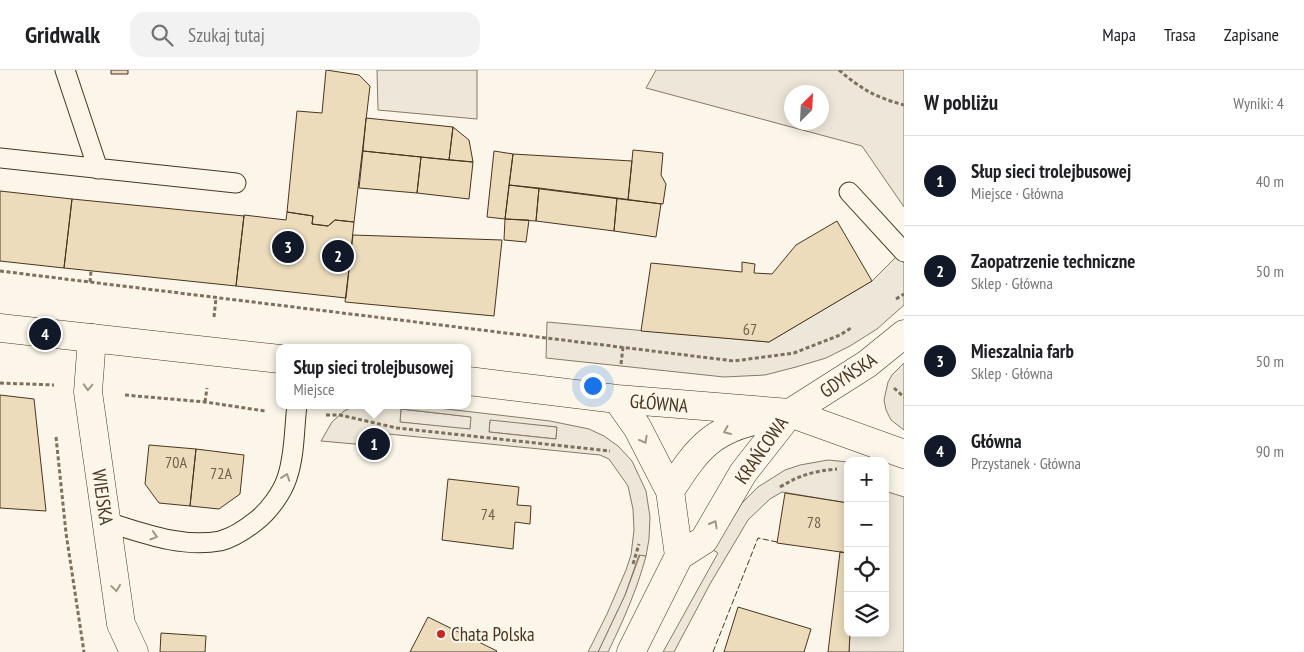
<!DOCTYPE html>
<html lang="pl">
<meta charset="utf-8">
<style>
:root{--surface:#fff;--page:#f2f2f2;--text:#202124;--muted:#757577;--line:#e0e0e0;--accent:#111827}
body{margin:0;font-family:"PT Sans Narrow",sans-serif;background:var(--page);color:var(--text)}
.controls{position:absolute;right:15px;bottom:15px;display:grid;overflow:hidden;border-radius:10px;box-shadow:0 2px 12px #0003}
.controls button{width:45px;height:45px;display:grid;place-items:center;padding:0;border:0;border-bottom:1px solid var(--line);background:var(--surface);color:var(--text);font:25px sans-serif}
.compass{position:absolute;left:784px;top:15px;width:45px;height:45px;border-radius:50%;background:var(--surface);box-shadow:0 2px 12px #0003;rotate:24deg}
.you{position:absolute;left:592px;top:315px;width:18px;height:18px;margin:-12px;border:4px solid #fff;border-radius:50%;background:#1a73e8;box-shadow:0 0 0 8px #1a73e833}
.badge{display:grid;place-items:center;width:32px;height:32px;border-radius:50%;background:var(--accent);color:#fff;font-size:16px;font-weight:700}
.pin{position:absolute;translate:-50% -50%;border:2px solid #fff;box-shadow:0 1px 5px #0006}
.popup{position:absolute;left:276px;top:274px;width:195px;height:65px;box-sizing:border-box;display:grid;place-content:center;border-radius:10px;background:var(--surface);filter:drop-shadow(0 1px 4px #0005);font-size:16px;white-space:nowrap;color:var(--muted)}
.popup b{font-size:19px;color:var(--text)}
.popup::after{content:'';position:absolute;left:50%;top:100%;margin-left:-10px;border:10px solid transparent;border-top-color:var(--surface)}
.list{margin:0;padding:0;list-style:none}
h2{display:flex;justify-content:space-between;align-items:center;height:65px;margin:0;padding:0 20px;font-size:21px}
h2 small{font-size:16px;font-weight:400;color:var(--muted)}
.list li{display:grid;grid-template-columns:32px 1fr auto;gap:15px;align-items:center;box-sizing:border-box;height:90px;padding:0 20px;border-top:1px solid var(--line)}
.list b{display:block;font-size:19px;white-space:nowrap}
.list p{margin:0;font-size:16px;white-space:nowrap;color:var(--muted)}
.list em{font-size:16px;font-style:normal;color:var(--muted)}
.icon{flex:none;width:28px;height:28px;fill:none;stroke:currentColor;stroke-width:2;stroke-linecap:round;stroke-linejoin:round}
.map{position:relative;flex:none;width:904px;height:582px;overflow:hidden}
header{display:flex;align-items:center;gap:30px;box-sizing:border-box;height:70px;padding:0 25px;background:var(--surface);border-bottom:1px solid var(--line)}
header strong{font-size:24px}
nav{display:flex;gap:28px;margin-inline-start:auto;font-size:18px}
.search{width:350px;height:45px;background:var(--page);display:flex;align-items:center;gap:12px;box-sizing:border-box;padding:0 18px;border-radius:15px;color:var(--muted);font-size:19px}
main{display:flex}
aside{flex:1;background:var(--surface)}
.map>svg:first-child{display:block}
</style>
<header>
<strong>Gridwalk</strong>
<div class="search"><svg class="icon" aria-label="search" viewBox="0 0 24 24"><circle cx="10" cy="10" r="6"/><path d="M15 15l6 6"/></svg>Szukaj tutaj</div>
<nav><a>Mapa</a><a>Trasa</a><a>Zapisane</a></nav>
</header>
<main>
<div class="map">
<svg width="904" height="582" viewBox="0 0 904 582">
<rect width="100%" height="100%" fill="#fbf6e9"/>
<path fill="#ede6d9" stroke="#887966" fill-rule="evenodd" d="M 377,0 L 477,0 L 477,49 L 378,40 Z
M 656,0 L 904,0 L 904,137 L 862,76 L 646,18 ZM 792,22 L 822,22 L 822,52 L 792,52 Z
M 401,339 L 472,347 L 470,360 L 400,352 Z
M 490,349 L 557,357 L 556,369 L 489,362 Z
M 885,421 L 904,427 L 904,582 L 849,582 L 850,563 L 885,563 Z
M 640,485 L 646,486 C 637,520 623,551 608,582 L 598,582 L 625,525 Z"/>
<path fill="#ede7d9" stroke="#887966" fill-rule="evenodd" d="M 904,179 L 904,235 L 877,259 L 850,276 L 826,288 L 796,297 L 765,305 L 724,307 L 546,288 L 547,252 L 769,272 L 872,211 Z
M 904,293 L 904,360 L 891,350 L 886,340 L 884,330 L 888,312 L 892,305 Z
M 356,335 L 412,335 L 550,351 L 589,359 L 604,366 L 618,376 L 632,391 L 646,421 L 650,447 L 649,469 L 646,486 L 639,485 L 625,525 L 598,582 L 588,582 L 607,544 L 626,500 L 631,485 L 634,460 L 633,439 L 628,416 L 609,389 L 600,385 L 368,362 L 366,375 L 321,371 L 332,352 L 344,341 ZM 401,339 L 471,347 L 470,359 L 400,352 ZM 490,350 L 557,357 L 556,369 L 489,362 Z
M 828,390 L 848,392 L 848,433 L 782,422 L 770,429 L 748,450 L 710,514 L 674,582 L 663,582 L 718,483 L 713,480 L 742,433 L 758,417 L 785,400 L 800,395 Z"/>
<path fill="#ecdcbc" stroke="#4a3520" d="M 111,0 L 128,0 L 128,4 L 111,4 Z
M 326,0 L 359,5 L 370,16 L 354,152 L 335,150 L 328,156 L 312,154 L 313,146 L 287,142 L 297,41 L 322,43 Z
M 366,48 L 453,57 L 449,90 L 363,81 Z
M 453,57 L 469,70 L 473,92 L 449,90 Z
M 633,80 L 663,83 L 661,105 L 666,114 L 663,134 L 628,130 Z
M 363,81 L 421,87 L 417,123 L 359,118 Z
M 494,81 L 513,84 L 505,149 L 487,147 Z
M 513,84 L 632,91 L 628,130 L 509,115 Z
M 421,87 L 473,92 L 469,129 L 417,123 Z
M 509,115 L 539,118 L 536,151 L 505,149 Z
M 539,118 L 617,128 L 614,161 L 536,151 Z
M 0,121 L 72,129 L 64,198 L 0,191 Z
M 617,128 L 661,134 L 656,167 L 614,161 Z
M 72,129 L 244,146 L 236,216 L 64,198 Z
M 287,142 L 313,146 L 312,154 L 328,156 L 335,150 L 354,152 L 346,228 L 236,216 L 244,145 L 286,150 Z
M 505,149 L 529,150 L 526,172 L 504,170 Z
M 837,151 L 872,211 L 769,272 L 641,261 L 651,193 L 742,202 L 742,192 L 755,194 L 754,203 L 772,204 L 796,175 Z
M 353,165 L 502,170 L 494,246 L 345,232 Z
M 0,325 L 34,329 L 46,441 L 0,438 Z
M 149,375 L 196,379 L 190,436 L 159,433 L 145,414 Z
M 196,379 L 244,385 L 240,424 L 219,439 L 190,436 Z
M 448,409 L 519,417 L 517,435 L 531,436 L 530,454 L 515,452 L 513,479 L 442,470 Z
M 785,423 L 848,433 L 848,483 L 777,473 Z
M 840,482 L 848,483 L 848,563 L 850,563 L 849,582 L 828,582 Z
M 738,537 L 811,559 L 804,582 L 724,582 Z
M 428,547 L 497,581 L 496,582 L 410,582 Z
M 161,563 L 206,566 L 205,582 L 160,582 Z"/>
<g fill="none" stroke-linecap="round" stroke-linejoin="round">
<defs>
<path id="lane" d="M 65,0 L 98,99
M 0,88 L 236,113
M 849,122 L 904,182
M 107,452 C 143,463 181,478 220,471 C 232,468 246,459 256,451 C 269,441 282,423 287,408 C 295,385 294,359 297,335"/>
<path id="street" d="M 92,268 L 88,322 L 121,554 L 134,582"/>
<path id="secondary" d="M 0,258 L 280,289
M 468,311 L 617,329 L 790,343 L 904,384
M 617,329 L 637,357 L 670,421 L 679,486 L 631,582
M 670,421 C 698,377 713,358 767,348
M 679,486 L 704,470 L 743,403 L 790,343 L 867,294 L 904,264"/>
</defs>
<use href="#lane" stroke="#4a3520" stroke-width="21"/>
<use href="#street" stroke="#4a3520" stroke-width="29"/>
<use href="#secondary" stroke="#4a3520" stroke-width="29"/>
<path stroke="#7f6f5c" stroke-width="3" stroke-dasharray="4 2.5" stroke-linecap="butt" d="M 839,0 C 861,19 875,27 904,35
M 0,201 L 734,291 L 794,283 L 840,265 L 851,258
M 90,212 L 91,201
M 896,229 L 904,224
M 214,247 L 216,228
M 621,294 L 623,277
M 0,313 L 54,315
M 894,318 L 904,327
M 125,325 L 205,332 L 265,341
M 205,332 L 207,318
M 326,345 L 340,345 L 397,358 L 610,381
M 56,367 L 66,463 L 84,582
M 780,417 C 800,405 814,401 837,399
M 633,494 L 639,474"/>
<use href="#lane" stroke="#fbf6e9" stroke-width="19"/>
<use href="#street" stroke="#fbf6e9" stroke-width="28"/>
<use href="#secondary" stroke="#fbf6e9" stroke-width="28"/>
<path stroke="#4a3520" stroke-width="1" stroke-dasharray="6 2.5" stroke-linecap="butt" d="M 713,582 L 758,468 L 777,472"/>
</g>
<defs><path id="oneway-chevron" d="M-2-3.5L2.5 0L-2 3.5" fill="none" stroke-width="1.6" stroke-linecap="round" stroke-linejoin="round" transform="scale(1.25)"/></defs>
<g stroke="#a29684">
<use href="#oneway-chevron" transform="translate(88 317) rotate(92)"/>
<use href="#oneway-chevron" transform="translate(727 361) rotate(156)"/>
<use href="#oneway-chevron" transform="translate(644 370) rotate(61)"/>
<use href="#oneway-chevron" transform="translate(286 407) rotate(-71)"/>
<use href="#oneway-chevron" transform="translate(714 454) rotate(-60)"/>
<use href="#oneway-chevron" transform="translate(154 466) rotate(17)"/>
<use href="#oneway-chevron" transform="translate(116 518) rotate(82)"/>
</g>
<circle fill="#c62828" stroke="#fbf6e9" stroke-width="2" cx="441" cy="564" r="5"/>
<g text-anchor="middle" stroke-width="4" stroke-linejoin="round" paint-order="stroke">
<g font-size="16" fill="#725f47">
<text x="750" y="265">67</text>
<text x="176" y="398">70A</text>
<text x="221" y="409">72A</text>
<text x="488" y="450">74</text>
<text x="814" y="458">78</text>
</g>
<g font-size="19" fill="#4a3520" stroke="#fbf6e9">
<text transform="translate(848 305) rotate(-34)" y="7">GDYŃSKA</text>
<text transform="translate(659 333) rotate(5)" y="7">GŁÓWNA</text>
<text transform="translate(761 380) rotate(-55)" y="7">KRAŃCOWA</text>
<text transform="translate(103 427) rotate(82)" y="7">WIEJSKA</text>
</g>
<g font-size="19" fill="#4a3520" stroke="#fbf6e9" text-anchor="start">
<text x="451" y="571">Chata Polska</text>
</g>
</g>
</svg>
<div class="controls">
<button>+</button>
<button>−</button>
<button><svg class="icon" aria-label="locate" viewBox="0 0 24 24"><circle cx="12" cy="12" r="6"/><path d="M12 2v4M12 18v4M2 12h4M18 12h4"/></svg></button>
<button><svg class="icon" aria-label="layers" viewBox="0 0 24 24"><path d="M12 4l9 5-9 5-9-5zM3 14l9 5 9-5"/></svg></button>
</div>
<svg class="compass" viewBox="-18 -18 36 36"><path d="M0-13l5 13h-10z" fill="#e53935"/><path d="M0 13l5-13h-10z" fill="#757577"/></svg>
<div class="you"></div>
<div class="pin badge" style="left:374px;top:374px">1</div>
<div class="popup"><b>Słup sieci trolejbusowej</b>Miejsce</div>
<div class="pin badge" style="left:338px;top:186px">2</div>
<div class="pin badge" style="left:288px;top:177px">3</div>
<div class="pin badge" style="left:45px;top:264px">4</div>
</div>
<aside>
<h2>W pobliżu<small>Wyniki: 4</small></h2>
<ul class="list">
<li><span class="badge">1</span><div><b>Słup sieci trolejbusowej</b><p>Miejsce · Główna</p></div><em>40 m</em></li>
<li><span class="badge">2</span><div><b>Zaopatrzenie techniczne</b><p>Sklep · Główna</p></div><em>50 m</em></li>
<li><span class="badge">3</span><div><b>Mieszalnia farb</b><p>Sklep · Główna</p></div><em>50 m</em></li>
<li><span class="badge">4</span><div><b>Główna</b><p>Przystanek · Główna</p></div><em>90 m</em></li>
</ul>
</aside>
</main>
